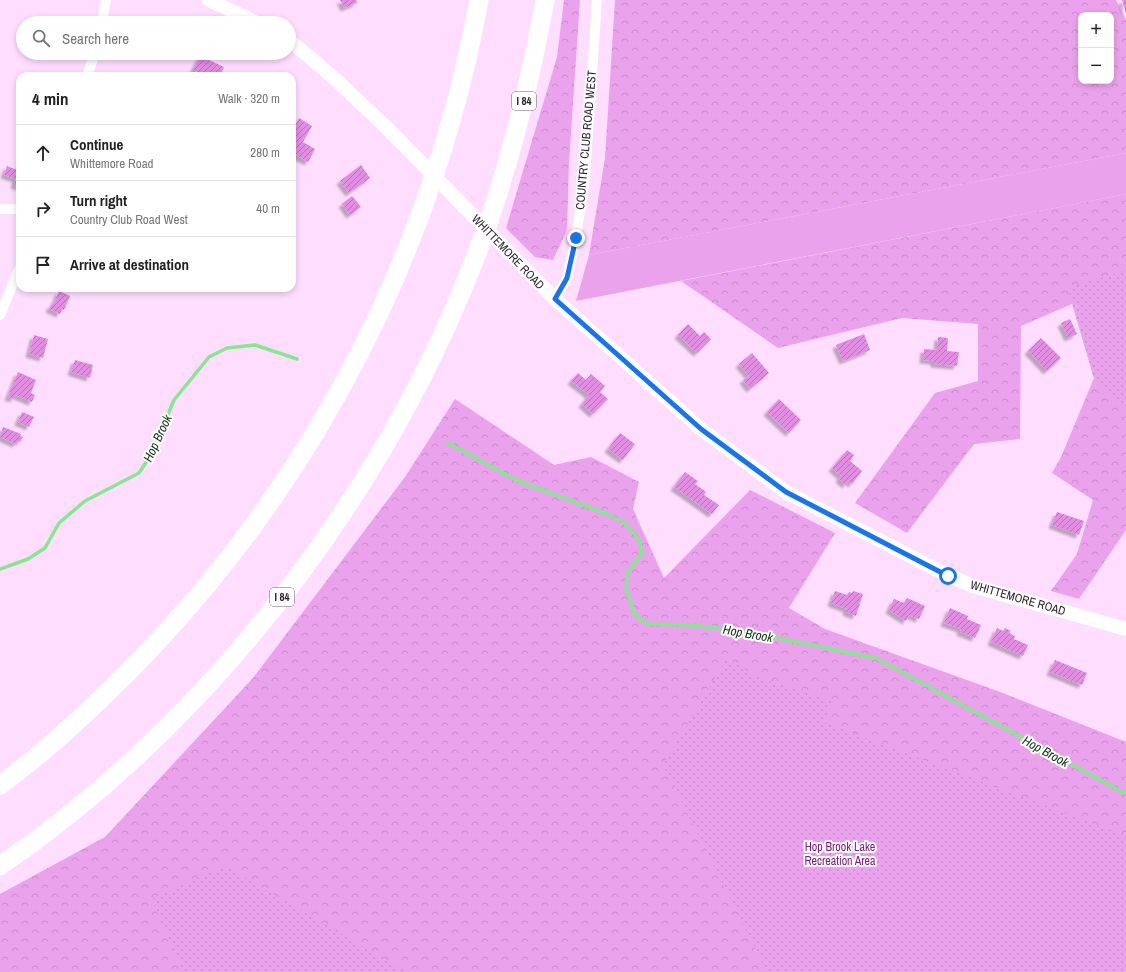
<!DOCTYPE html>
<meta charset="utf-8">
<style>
:root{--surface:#fff;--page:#f2f2f2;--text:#222;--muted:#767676;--line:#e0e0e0}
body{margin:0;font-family:"Archivo Narrow",sans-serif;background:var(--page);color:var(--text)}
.controls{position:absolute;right:12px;top:12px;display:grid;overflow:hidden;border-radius:8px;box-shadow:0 2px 6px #0003}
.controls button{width:36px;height:36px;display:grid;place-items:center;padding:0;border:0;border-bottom:1px solid var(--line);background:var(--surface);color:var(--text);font:20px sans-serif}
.stop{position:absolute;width:12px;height:12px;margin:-9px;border:3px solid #1a73e8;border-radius:50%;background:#fff}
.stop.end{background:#1a73e8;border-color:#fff;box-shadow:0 1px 4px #0008}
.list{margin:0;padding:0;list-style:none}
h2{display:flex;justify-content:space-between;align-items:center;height:52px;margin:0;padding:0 16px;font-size:17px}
h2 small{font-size:13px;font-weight:400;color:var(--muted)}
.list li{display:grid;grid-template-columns:26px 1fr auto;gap:12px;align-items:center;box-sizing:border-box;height:56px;padding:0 16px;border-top:1px solid var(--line)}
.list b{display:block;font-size:15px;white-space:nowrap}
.list p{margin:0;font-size:13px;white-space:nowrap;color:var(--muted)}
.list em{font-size:13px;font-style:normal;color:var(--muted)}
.icon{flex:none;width:22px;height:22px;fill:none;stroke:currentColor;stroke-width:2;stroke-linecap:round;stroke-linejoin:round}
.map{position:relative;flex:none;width:1126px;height:972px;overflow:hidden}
.search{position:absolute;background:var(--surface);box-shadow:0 2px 6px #0003;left:16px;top:16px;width:280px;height:44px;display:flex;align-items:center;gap:10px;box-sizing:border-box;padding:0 14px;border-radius:22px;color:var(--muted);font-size:15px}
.panel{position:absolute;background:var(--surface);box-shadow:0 2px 6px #0003;left:16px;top:72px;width:280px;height:220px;border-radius:12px}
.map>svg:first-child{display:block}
</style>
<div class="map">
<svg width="1126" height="972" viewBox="0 0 1126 972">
<defs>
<pattern id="forest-crowns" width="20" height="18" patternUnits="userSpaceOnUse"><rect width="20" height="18" fill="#eba2ec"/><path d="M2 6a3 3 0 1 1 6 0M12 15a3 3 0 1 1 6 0" fill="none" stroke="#ca8bcb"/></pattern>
<pattern id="park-dots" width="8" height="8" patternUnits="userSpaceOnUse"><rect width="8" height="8" fill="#eba2ec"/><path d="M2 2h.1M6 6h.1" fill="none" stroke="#ca8bcb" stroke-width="1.8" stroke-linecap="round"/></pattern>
<pattern id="building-hatch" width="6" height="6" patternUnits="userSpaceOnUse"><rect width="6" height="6" fill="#e08de2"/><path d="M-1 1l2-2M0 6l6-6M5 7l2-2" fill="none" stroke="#b673b7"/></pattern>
<filter id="shadow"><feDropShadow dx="-3.5" dy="3.5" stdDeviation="1" flood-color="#0004"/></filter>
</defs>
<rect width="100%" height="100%" fill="#fdf"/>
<path fill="#eba2ec" d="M 1126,153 L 1126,194 L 576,301 L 589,255 Z"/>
<path fill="url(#forest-crowns)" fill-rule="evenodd" d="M 564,0 L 580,0 L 569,163 L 567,230 L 553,260 L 535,257 L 506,228 L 557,57 Z
M 615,0 L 1116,0 L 1126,20 L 1126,153 L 589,255 L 605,158 ZM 1081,15 L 1111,15 L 1111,81 L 1081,81 Z
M 1126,194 L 1126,530 L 1079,599 L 1051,591 L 1077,554 L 1093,500 L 1052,473 L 1061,457 L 1094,378 L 1072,304 L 1021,326 L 1020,439 L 974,444 L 907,533 L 855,503 L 935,393 L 978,381 L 978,324 L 902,318 L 778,348 L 681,281 Z
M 455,399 L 554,465 L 591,457 L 639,482 L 633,509 L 664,578 L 750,490 L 835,533 L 789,608 L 825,629 L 1003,693 L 1126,742 L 1126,972 L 0,972 L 0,894 L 105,837 L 253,678 L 405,477 Z"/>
<path fill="url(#park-dots)" d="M 1126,270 L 1126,406 L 1094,378 L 1068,288 Z
M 727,658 L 759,678 L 834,701 L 823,722 L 1126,836 L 1126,972 L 767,972 L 663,765 Z
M 225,866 L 407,972 L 184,972 L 151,899 Z"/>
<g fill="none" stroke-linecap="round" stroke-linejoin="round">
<path stroke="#88e590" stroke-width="3.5" d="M 448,443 L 516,480 L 602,512 L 624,522 L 639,540 L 642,553 L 627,573 L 626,589 L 635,615 L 648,624 L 690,625 L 743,631 L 876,658 L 1126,794
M 0,569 L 28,559 L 45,548 L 59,523 L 85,501 L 139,473 L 151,455 L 174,400 L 209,357 L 227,348 L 255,345 L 297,359"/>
</g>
<path fill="url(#building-hatch)" filter="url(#shadow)" d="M 340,0 L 356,0 L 357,3 L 344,8 Z
M 1122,0 L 1126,0 L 1126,13 Z
M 39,17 L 73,17 L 72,23 L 39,23 Z
M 200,56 L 224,67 L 222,72 L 230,76 L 207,76 L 193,70 Z
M 30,72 L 44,76 L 29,76 Z
M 299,118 L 312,126 L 303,142 L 315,149 L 308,162 L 292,153 L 292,131 Z
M 19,164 L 20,165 L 20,187 L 14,185 L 16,179 L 4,175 L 7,166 L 17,170 Z
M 361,165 L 370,178 L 349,193 L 340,181 Z
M 352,196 L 361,207 L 350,215 L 342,204 Z
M 59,291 L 70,296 L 64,310 L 62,309 L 60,314 L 49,309 L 51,305 L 53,305 Z
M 1070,319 L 1077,334 L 1068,338 L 1061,323 Z
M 688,324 L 700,336 L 704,332 L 711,339 L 697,353 L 678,335 Z
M 864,334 L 870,350 L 843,361 L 836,345 Z
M 34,335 L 48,339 L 43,358 L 29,354 Z
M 938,337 L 948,338 L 947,351 L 959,352 L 957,366 L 934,364 L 934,361 L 923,360 L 924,349 L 937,350 Z
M 1041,338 L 1061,358 L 1047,371 L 1028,351 Z
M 752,353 L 769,373 L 750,389 L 743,380 L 749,376 L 739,364 Z
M 75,360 L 93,365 L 90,378 L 71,372 Z
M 18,372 L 36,380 L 31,393 L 35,395 L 32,402 L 15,395 L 14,399 L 8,397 Z
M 578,373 L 586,380 L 591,374 L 605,386 L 600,392 L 608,399 L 593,414 L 582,404 L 589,395 L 571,381 Z
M 779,399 L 801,420 L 789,433 L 767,412 Z
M 22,412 L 34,417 L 29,427 L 18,422 Z
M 3,427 L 21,434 L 20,436 L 23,437 L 20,442 L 18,441 L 16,444 L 0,437 Z
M 620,433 L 635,444 L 623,460 L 608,449 Z
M 847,450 L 854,455 L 850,461 L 862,471 L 852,484 L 848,481 L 846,485 L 839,479 L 841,476 L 832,468 Z
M 685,472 L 698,481 L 695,484 L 706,492 L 704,495 L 719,505 L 712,514 L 674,487 Z
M 1057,512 L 1084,521 L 1079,535 L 1052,525 Z
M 835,591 L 847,595 L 849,592 L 852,593 L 853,591 L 863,594 L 856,616 L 846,612 L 847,609 L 831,603 Z
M 907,598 L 925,606 L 919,619 L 909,615 L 906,621 L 889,610 L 894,599 L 904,603 Z
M 950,608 L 968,616 L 967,619 L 981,625 L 975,638 L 960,632 L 961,629 L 944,623 Z
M 997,628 L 1003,631 L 1005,628 L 1011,631 L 1009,633 L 1015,636 L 1014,639 L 1028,645 L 1023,656 L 991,642 Z
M 1055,660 L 1087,673 L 1082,685 L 1050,672 Z"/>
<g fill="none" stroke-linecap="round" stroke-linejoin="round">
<path stroke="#fff" stroke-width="10" d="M 102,23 L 106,0
M 87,76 L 95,53
M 0,209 L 20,209
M 555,299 L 567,278 L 576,238 L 585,177 L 597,0
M 0,315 L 20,267"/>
<path stroke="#fff" stroke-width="14" d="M 209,0 L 257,23
M 289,40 L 333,77 L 387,128 L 555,299 L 701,429 L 786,492 L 949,576 L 973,586 L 1126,629"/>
<path stroke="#fff" stroke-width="19" d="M 0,785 C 51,748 97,704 141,659 C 316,478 434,248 479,0
M 0,866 C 228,709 409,462 496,200 C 517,134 533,68 545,0"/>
</g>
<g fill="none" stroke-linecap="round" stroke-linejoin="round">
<path stroke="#1a73e8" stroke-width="5" d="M 576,238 L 567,278 L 555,299 L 701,429 L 786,492 L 948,576"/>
</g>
<g text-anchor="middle" stroke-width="4" stroke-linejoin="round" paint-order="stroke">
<g fill="#fff" stroke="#6b626b" stroke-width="1">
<rect x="512" y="92" width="24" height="18" rx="3"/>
<rect x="270" y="588" width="24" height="18" rx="3"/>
</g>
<g font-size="11" font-weight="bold" fill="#2c1f2c">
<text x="524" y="105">I 84</text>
<text x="282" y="601">I 84</text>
</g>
<g font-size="12" fill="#2c1f2c" stroke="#fff">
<text transform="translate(586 140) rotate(-85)" y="4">COUNTRY CLUB ROAD WEST</text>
<text transform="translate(508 252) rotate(46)" y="4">WHITTEMORE ROAD</text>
<text transform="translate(1018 598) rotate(16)" y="4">WHITTEMORE ROAD</text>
</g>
<g font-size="12" fill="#7f1b83" stroke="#fff">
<text x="840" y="851">Hop Brook Lake<tspan x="840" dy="14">Recreation Area</tspan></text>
</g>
<g font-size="13" font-style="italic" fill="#0f3514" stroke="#fff">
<text transform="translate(157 438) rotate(-65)" y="5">Hop Brook</text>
<text transform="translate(748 633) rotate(10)" y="5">Hop Brook</text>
<text transform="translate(1046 751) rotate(29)" y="5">Hop Brook</text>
</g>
</g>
</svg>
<div class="controls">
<button>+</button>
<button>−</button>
</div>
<div class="stop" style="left:948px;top:576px"></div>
<div class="stop end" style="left:576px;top:238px"></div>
<div class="search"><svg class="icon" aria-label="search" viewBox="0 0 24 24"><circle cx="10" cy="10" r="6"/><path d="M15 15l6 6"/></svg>Search here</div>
<section class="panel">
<h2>4 min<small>Walk · 320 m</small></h2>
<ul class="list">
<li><svg class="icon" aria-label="ahead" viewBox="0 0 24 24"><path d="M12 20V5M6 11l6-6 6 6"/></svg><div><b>Continue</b><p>Whittemore Road</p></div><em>280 m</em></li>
<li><svg class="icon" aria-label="right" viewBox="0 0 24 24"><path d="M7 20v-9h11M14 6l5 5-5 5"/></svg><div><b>Turn right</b><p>Country Club Road West</p></div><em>40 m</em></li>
<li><svg class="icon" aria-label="arrive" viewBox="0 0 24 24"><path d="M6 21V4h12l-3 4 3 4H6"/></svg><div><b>Arrive at destination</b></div></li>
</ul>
</section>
</div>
